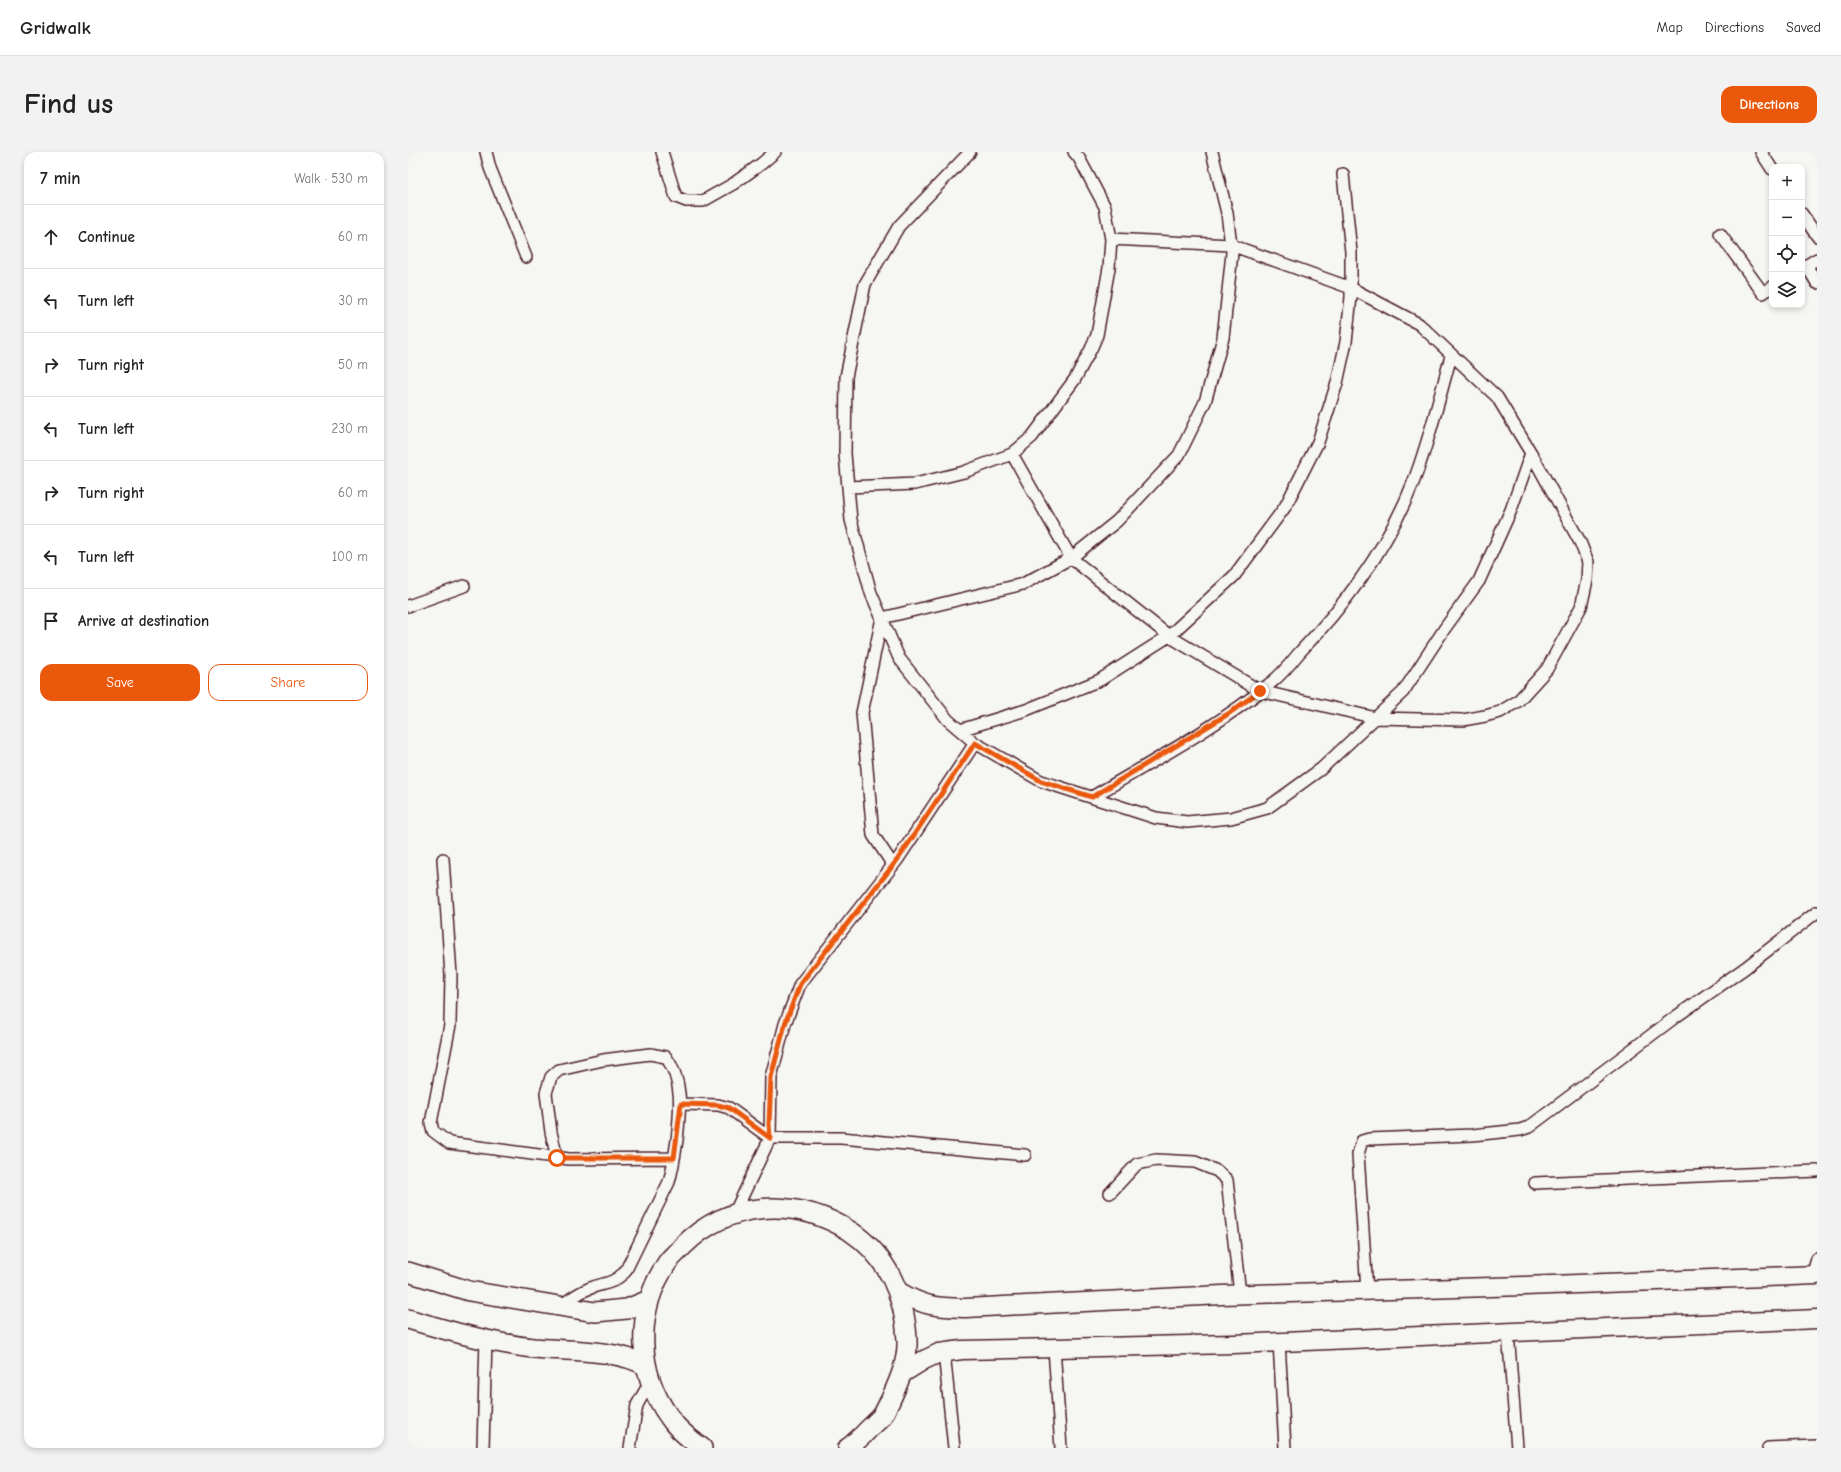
<!DOCTYPE html>
<meta charset="utf-8">
<style>
:root{--surface:#fff;--page:#f2f2f2;--text:#222;--muted:#767676;--line:#e0e0e0;--accent:#ea580c}
body{margin:0;font-family:"Comic Neue",sans-serif;background:var(--page);color:var(--text)}
.controls{position:absolute;right:12px;top:12px;display:grid;overflow:hidden;border-radius:8px;box-shadow:0 2px 6px #0003}
.controls button{width:36px;height:36px;display:grid;place-items:center;padding:0;border:0;border-bottom:1px solid var(--line);background:var(--surface);color:var(--text);font:20px sans-serif}
.stop{position:absolute;width:12px;height:12px;margin:-9px;border:3px solid #ea580c;border-radius:50%;background:#fff}
.stop.end{background:#ea580c;border-color:#fff;box-shadow:0 1px 4px #0008}
.list{margin:0;padding:0;list-style:none}
h2{display:flex;justify-content:space-between;align-items:center;height:52px;margin:0;padding:0 16px;font-size:17px}
h2 small{font-size:13px;font-weight:400;color:var(--muted)}
.list li{display:grid;grid-template-columns:26px 1fr auto;gap:12px;align-items:center;box-sizing:border-box;height:64px;padding:0 16px;border-top:1px solid var(--line)}
.list b{display:block;font-size:15px;white-space:nowrap}
.list em{font-size:13px;font-style:normal;color:var(--muted)}
.actions{display:flex;gap:8px;padding:12px 16px}
.actions a{flex:1;padding:9px 0;border:1px solid var(--accent);border-radius:12px;text-align:center;font-size:14px;color:var(--accent)}
.actions .main{background:var(--accent);color:#fff}
.icon{flex:none;width:22px;height:22px;fill:none;stroke:currentColor;stroke-width:2;stroke-linecap:round;stroke-linejoin:round}
.map{position:relative;flex:none;width:1409px;height:1296px;overflow:hidden;border-radius:12px}
header{display:flex;align-items:center;gap:24px;box-sizing:border-box;height:56px;padding:0 20px;background:var(--surface);border-bottom:1px solid var(--line)}
header strong{font-size:19px}
nav{display:flex;gap:22px;margin-inline-start:auto;font-size:14px}
.intro{display:flex;align-items:center;justify-content:space-between;box-sizing:border-box;height:96px;padding:0 24px}
h1{margin:0;font-size:28px}
.button{padding:10px 18px;border-radius:12px;background:var(--accent);color:#fff;font-size:14px;font-weight:700}
main{display:flex;gap:24px;padding:0 24px}
aside{flex:1;background:var(--surface);border-radius:12px;box-shadow:0 2px 6px #0003}
.map>svg:first-child{display:block}
</style>
<header>
<strong>Gridwalk</strong>
<nav><a>Map</a><a>Directions</a><a>Saved</a></nav>
</header>
<div class="intro"><h1>Find us</h1><a class="button">Directions</a></div>
<main>
<aside>
<h2>7 min<small>Walk · 530 m</small></h2>
<ul class="list">
<li><svg class="icon" aria-label="ahead" viewBox="0 0 24 24"><path d="M12 20V5M6 11l6-6 6 6"/></svg><div><b>Continue</b></div><em>60 m</em></li>
<li><svg class="icon" aria-label="left" viewBox="0 0 24 24"><path d="M17 20v-9H6M10 6l-5 5 5 5"/></svg><div><b>Turn left</b></div><em>30 m</em></li>
<li><svg class="icon" aria-label="right" viewBox="0 0 24 24"><path d="M7 20v-9h11M14 6l5 5-5 5"/></svg><div><b>Turn right</b></div><em>50 m</em></li>
<li><svg class="icon" aria-label="left" viewBox="0 0 24 24"><path d="M17 20v-9H6M10 6l-5 5 5 5"/></svg><div><b>Turn left</b></div><em>230 m</em></li>
<li><svg class="icon" aria-label="right" viewBox="0 0 24 24"><path d="M7 20v-9h11M14 6l5 5-5 5"/></svg><div><b>Turn right</b></div><em>60 m</em></li>
<li><svg class="icon" aria-label="left" viewBox="0 0 24 24"><path d="M17 20v-9H6M10 6l-5 5 5 5"/></svg><div><b>Turn left</b></div><em>100 m</em></li>
<li><svg class="icon" aria-label="arrive" viewBox="0 0 24 24"><path d="M6 21V4h12l-3 4 3 4H6"/></svg><div><b>Arrive at destination</b></div></li>
</ul>
<div class="actions"><a class="main">Save</a><a>Share</a></div>
</aside>
<div class="map">
<svg width="1409" height="1296" viewBox="0 0 1409 1296">
<rect width="100%" height="100%" fill="#f6f6f2"/>
<filter id="ink" filterUnits="userSpaceOnUse"><feTurbulence type="fractalNoise" baseFrequency=".025" numOctaves="2"/><feDisplacementMap in="SourceGraphic" scale="8" xChannelSelector="R" yChannelSelector="G"/><feConvolveMatrix kernelMatrix="1 2 1 2 8 2 1 2 1" color-interpolation-filters="sRGB"/></filter>
<g filter="url(#ink)">
<g fill="none" stroke-linecap="round" stroke-linejoin="round">
<defs>
<path id="minor" d="M 78,0 L 82,16 L 118,105
M 254,0 L 268,45 L 278,49 L 295,49 L 325,32 L 353,12 L 367,0
M 562,0 L 491,74 L 457,132 L 438,225 L 437,302 L 443,368 L 463,441 L 491,506 L 540,568 L 567,591 L 633,629 L 748,666 L 779,670 L 823,666 L 859,656 L 913,617 L 995,540 L 1037,476 L 1071,429 L 1103,358 L 1123,301
M 1353,0 L 1364,17
M 1394,62 L 1409,84
M 1312,82 L 1355,141 L 1364,135
M 1398,113 L 1409,131
M 1394,116 L 1409,107
M 604,302 L 663,406 L 761,484 L 852,539 L 968,566 L 1055,568 L 1077,564 L 1092,560 L 1110,549 L 1139,517 L 1173,455 L 1179,428 L 1180,410 L 1172,390 L 1123,301 L 1089,245 L 1011,172 L 943,136 L 823,93 L 703,87
M 440,335 L 507,332 L 556,320 L 604,302 L 624,285 L 667,227 L 683,197 L 689,183 L 701,116 L 703,87 L 697,55 L 671,6 L 666,0
M 0,454 L 56,434
M 552,578 L 618,558 L 692,528 L 761,484 L 826,424 L 877,355 L 910,290 L 929,231 L 938,190 L 943,145 L 943,100 L 935,22
M 684,645 C 745,609 809,575 864,530 C 874,522 883,511 891,501 C 938,452 980,395 1005,331 C 1021,290 1031,247 1043,204
M 35,707 L 43,823 L 42,873 L 23,971 L 25,979 L 41,991 L 161,1007 L 266,1006
M 485,713 L 465,683 L 454,561 L 474,466 L 615,432 L 663,406 L 709,369 L 771,303 L 797,250 L 815,186 L 824,101 L 819,61 L 804,0
M 273,952 L 310,953 L 321,956 L 362,986 L 433,986 L 617,1003
M 149,1006 L 143,980 L 138,941 L 143,925 L 151,918 L 195,908 L 242,902 L 258,905 C 276,930 272,959 269,988 C 267,1002 265,1016 261,1030 L 217,1120 C 202,1134 196,1130 180,1137 C 170,1141 161,1148 152,1154
M 1127,1031 L 1409,1019
M 702,1041 L 729,1012 L 748,1008 L 787,1010 L 809,1019 L 819,1028 L 832,1142
M 326,1062 L 362,986 L 363,925 L 377,872 L 392,832 L 490,707 L 567,591
M 1404,1124 L 1409,1107
M 959,1139 L 950,1002 L 954,989 L 961,987 L 1064,983 L 1112,978 L 1121,975 L 1266,866 L 1337,816 L 1409,760
M 1100,1180 L 1109,1296
M 871,1190 L 877,1296
M 646,1196 L 653,1296
M 536,1200 L 546,1296
M 75,1296 L 78,1187
M 222,1296 L 229,1253 L 242,1230
M 1360,1296 L 1409,1294"/>
<path id="primary" d="M 490,1139 C 517,1155 528,1155 558,1156 L 814,1143 L 1116,1134 L 1409,1123
M 495,1221 L 516,1208 L 531,1201 L 554,1198 L 826,1192 L 1409,1167"/>
<path id="trunk" d="M 0,1120 L 61,1139 L 187,1160 L 219,1157 L 241,1148
M 0,1167 C 41,1179 83,1191 125,1196 C 157,1199 211,1197 238,1214
M 294,1296 C 283,1288 269,1277 262,1266 C 228,1220 227,1159 259,1111 C 263,1105 270,1100 275,1094 C 321,1048 387,1045 442,1079 C 480,1104 497,1145 499,1188 C 500,1210 491,1229 482,1249 C 479,1254 477,1260 474,1264 C 468,1271 461,1276 455,1283 C 450,1287 445,1293 440,1296"/>
</defs>
<use href="#minor" stroke="#4a1f2b" stroke-width="14"/>
<use href="#primary" stroke="#4a1f2b" stroke-width="21"/>
<use href="#trunk" stroke="#4a1f2b" stroke-width="22"/>
<use href="#minor" stroke="#f6f6f2" stroke-width="11"/>
<use href="#primary" stroke="#f6f6f2" stroke-width="18"/>
<use href="#trunk" stroke="#f6f6f2" stroke-width="19"/>
</g>
</g>
<g fill="none" stroke-linecap="round" stroke-linejoin="round" filter="url(#ink)">
<path stroke="#ea580c" stroke-width="5" d="M 149,1006 L 266,1006 L 273,952 L 310,953 L 321,956 L 362,986 L 361,972 L 363,925 L 377,872 L 392,832 L 490,707 L 567,591 L 633,629 L 684,645 L 820,562 L 852,539"/>
</g>
</svg>
<div class="controls">
<button>+</button>
<button>−</button>
<button><svg class="icon" aria-label="locate" viewBox="0 0 24 24"><circle cx="12" cy="12" r="6"/><path d="M12 2v4M12 18v4M2 12h4M18 12h4"/></svg></button>
<button><svg class="icon" aria-label="layers" viewBox="0 0 24 24"><path d="M12 4l9 5-9 5-9-5zM3 14l9 5 9-5"/></svg></button>
</div>
<div class="stop" style="left:149px;top:1006px"></div>
<div class="stop end" style="left:852px;top:539px"></div>
</div>
</main>
